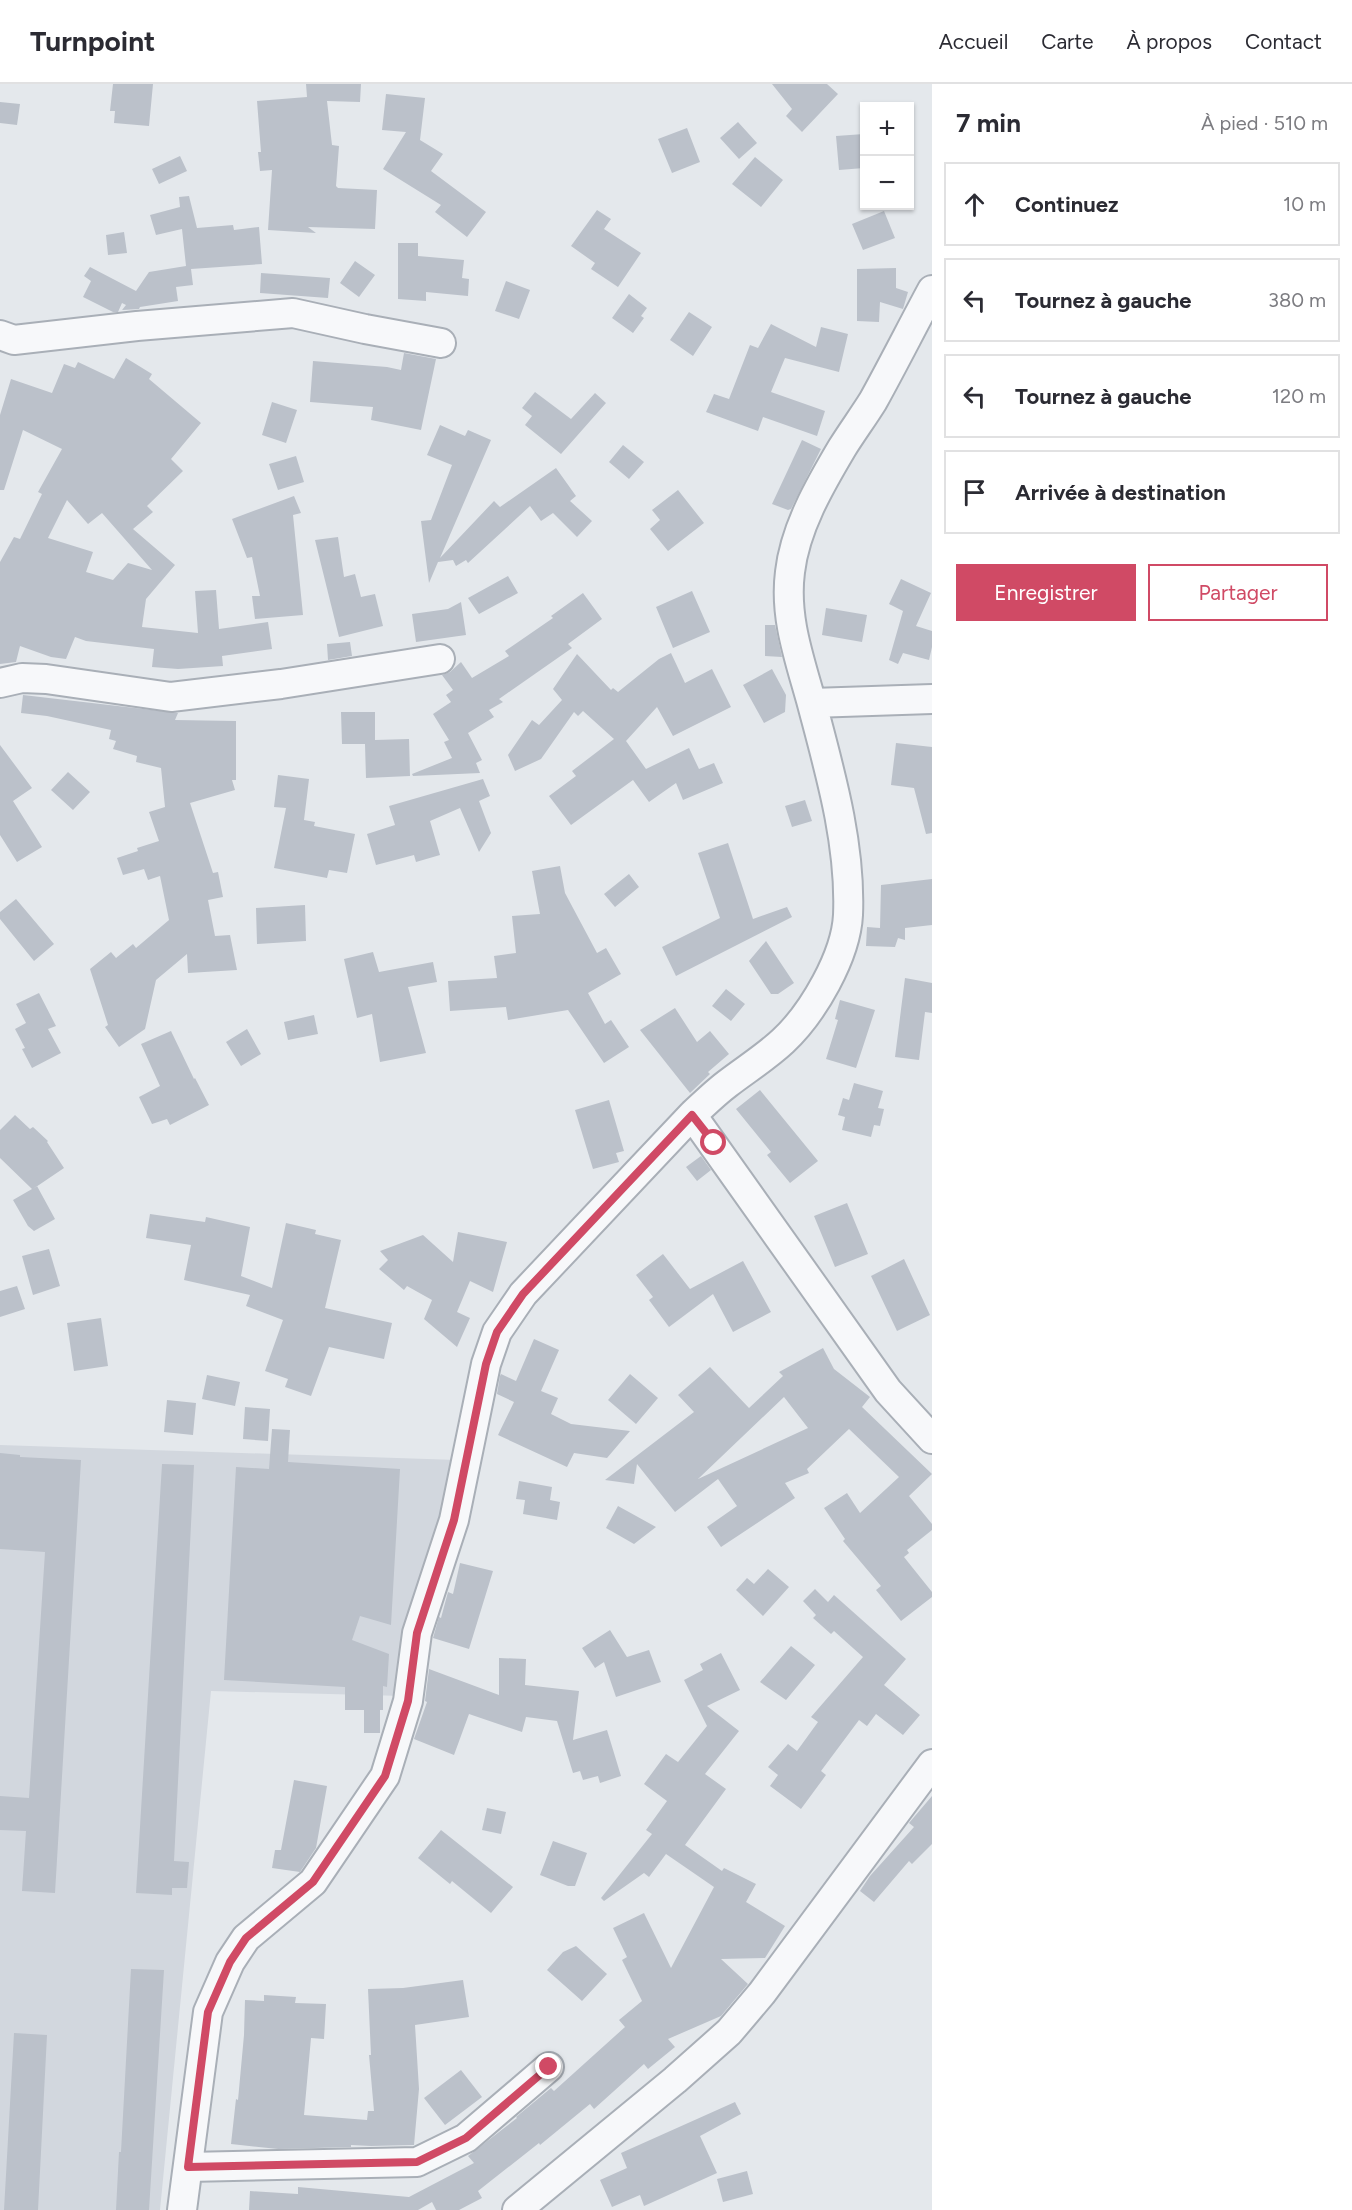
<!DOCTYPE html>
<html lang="fr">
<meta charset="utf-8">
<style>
:root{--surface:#fff;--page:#f7f7f7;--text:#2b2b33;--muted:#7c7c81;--line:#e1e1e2;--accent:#d04a65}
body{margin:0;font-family:Figtree,sans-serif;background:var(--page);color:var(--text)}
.controls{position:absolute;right:18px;top:18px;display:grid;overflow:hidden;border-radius:0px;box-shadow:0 2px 4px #0004}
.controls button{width:54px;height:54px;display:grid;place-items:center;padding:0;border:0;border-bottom:2px solid var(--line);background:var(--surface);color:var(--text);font:30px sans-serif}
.stop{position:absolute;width:18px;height:18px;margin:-14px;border:4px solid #d04a65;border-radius:50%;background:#fff}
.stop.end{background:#d04a65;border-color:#fff;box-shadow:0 2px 6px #0008}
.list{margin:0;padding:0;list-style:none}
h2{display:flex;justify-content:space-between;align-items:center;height:78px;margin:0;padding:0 24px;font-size:26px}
h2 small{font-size:20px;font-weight:400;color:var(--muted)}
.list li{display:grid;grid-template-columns:39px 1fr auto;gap:18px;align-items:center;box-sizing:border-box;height:84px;margin:0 12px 12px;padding:0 12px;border:2px solid var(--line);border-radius:0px}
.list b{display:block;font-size:22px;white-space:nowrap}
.list em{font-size:20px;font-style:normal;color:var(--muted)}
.actions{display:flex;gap:12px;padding:18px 24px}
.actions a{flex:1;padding:14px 0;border:2px solid var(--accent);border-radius:0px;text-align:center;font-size:21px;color:var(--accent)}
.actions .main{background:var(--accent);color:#fff}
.icon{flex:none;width:33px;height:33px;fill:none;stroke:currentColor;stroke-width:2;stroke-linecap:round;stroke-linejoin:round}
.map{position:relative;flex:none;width:932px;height:2126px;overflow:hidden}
header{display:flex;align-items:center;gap:36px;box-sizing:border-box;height:84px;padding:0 30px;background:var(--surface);border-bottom:2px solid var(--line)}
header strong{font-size:28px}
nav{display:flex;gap:33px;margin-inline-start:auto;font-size:21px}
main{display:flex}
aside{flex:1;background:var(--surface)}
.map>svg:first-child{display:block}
</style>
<header>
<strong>Turnpoint</strong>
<nav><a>Accueil</a><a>Carte</a><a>À propos</a><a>Contact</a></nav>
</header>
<main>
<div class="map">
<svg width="932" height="2126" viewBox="0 0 932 2126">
<rect width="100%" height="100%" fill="#e4e8ec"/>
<path fill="#d2d7de" d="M 0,1361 L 457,1376 L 404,1612 L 211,1607 L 160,2126 L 0,2126 Z"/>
<path fill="#bbc1ca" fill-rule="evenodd" d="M 113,0 L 153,0 L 149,42 L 114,39 L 115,27 L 110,27 Z
M 306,0 L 361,0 L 360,18 L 327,17 L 332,61 L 339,62 L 336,102 L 338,104 L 377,106 L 375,145 L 308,143 L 316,149 L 268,146 L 272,86 L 260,87 L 258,68 L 261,68 L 257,17 L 307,13 Z
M 772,0 L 827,0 L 838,10 L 802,48 L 786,32 L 792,25 Z
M 386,10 L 425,14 L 420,56 L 443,70 L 431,87 L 486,128 L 467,153 L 435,128 L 441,121 L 383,85 L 406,48 L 382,46 Z
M 0,18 L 20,20 L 17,41 L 0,39 Z
M 738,38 L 757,59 L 739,75 L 720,54 Z
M 687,44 L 700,78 L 672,89 L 658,55 Z
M 864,50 L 864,84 L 839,86 L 836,52 Z
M 180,72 L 187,87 L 159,100 L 152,85 Z
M 755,73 L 783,96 L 761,123 L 732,100 Z
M 189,112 L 197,144 L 233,141 L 234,146 L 259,143 L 262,180 L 191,185 L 193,201 L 176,203 L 178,217 L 140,223 L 139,225 L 122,226 L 126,221 L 122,219 L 118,228 L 113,228 L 83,213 L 91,197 L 84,192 L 90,183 L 136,207 L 149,188 L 186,182 L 182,145 L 156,151 L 150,131 L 180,123 L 179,113 Z
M 597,126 L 611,135 L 604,145 L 641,169 L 618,203 L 591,185 L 595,179 L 571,162 Z
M 884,127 L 895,154 L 863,166 L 852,140 Z
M 124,148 L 127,169 L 108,171 L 106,151 Z
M 398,159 L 418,159 L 418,172 L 464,176 L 462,194 L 469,195 L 468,212 L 426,208 L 426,217 L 398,215 Z
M 355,177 L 375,191 L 359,213 L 340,199 Z
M 896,184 L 896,204 L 908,208 L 903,225 L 880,218 L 879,238 L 857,237 L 857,185 Z
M 261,189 L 330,194 L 328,214 L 260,209 Z
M 506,197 L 530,206 L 519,235 L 495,227 Z
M 629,210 L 647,224 L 641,232 L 644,234 L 633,249 L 612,234 Z
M 689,228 L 712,243 L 693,272 L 670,256 Z
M 771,240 L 816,263 L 821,243 L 848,250 L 839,288 L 785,274 L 771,308 L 825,327 L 817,352 L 763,333 L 758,347 L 706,328 L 714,310 L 729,315 L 750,261 L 758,264 Z
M 404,269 L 436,275 L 421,346 L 371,336 L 373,323 L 310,318 L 313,277 L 387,283 L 401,286 Z
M 126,274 L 152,290 L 149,295 L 201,339 L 171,375 L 183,387 L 147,422 L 153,428 L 133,445 L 175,481 L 146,515 L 142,543 L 198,549 L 195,507 L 216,506 L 219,545 L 268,538 L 272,565 L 222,572 L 223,582 L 178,585 L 152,583 L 154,565 L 86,557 L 75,553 L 66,575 L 51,573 L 20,562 L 16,578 L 0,580 L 0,478 L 14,453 L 20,455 L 42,410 L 38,408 L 62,365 L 23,346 L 4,406 L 0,406 L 0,331 L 11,295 L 52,309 L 64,280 L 75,284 L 78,278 L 114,295 ZM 67,416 L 88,440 L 102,429 L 152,486 L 128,479 L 113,496 L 86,488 L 93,468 L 48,454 Z
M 535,308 L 571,335 L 595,309 L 606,319 L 561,370 L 525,341 L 532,332 L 522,324 Z
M 272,318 L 297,326 L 286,359 L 262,351 Z
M 440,341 L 465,352 L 468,346 L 491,356 L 440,474 L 494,417 L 500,423 L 556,384 L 576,412 L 570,417 L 592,437 L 577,453 L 553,429 L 541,437 L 530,422 L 468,479 L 466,476 L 456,482 L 453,476 L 438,478 L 429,499 L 421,437 L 431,436 L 452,381 L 427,371 Z
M 802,356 L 821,365 L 791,425 L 788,426 L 772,420 Z
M 623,361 L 644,378 L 629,395 L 609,378 Z
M 296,372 L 304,398 L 278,406 L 269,380 Z
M 678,406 L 704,439 L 668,467 L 650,445 L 660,436 L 652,426 Z
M 294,412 L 301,429 L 293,431 L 303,531 L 255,535 L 252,512 L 260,512 L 252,473 L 247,474 L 232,435 Z
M 338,453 L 344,493 L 355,490 L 361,513 L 375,510 L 383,542 L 339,553 L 315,456 Z
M 508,492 L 518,509 L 479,530 L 468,514 Z
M 901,495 L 931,509 L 916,542 L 932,547 L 932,563 L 929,576 L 903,569 L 898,580 L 889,576 L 903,527 L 889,520 Z
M 692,507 L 710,548 L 673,564 L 656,523 Z
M 583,509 L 602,535 L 568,560 L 572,564 L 499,615 L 503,618 L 489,626 L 494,633 L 468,649 L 482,676 L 476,679 L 480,689 L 413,692 L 412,690 L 452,674 L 444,658 L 449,656 L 433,630 L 451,618 L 446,611 L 453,606 L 442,591 L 450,588 L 461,578 L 472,594 L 509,572 L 505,567 L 553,534 L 551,532 Z
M 461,518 L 466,551 L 416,558 L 412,530 L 448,525 Z
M 826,524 L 867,531 L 862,558 L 822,551 Z
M 765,541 L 775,541 L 782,573 L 765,572 Z
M 350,558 L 352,572 L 328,576 L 327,560 Z
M 671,569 L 685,599 L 712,585 L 731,623 L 673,652 L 657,623 L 626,657 L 646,685 L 689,664 L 699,685 L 714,679 L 723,699 L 683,716 L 676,699 L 649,718 L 633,696 L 571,741 L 549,712 L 576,692 L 572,687 L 614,655 L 583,627 L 578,632 L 574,628 L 541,675 L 515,687 L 508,671 L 532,636 L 539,641 L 562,616 L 553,605 L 577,570 L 611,606 L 613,604 L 618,608 L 659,575 Z
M 772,585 L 786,611 L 785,628 L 764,639 L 743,601 Z
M 23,611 L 178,629 L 175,636 L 236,637 L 236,696 L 232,696 L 235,706 L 190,719 L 213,789 L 218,788 L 223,813 L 208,816 L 215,852 L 230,851 L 237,886 L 188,889 L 187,870 L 156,896 L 145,945 L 119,963 L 105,943 L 108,941 L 90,885 L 111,868 L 116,874 L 133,860 L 136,864 L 169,836 L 160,792 L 148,796 L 144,785 L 123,791 L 117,774 L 138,767 L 137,764 L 159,757 L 149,728 L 165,723 L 161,684 L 136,678 L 137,672 L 113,665 L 116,657 L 109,655 L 111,646 L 47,632 L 21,629 Z
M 341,628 L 375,628 L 375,656 L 409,655 L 410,692 L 366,694 L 365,660 L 342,660 Z
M 896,659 L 932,663 L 932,749 L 926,750 L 914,704 L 891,701 Z
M 0,661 L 32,704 L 13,717 L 42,763 L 17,778 L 0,751 Z
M 68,688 L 90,708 L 73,726 L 51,706 Z
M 278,691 L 309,695 L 304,736 L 315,738 L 314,742 L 355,750 L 347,789 L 329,786 L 327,794 L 274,784 L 286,724 L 274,723 Z
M 483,695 L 490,712 L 479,717 L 491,749 L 479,768 L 460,724 L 430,737 L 440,771 L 416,778 L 414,771 L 376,781 L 367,750 L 395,741 L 389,722 Z
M 805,716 L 812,737 L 792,743 L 785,722 Z
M 728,759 L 753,835 L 787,823 L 792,833 L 676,892 L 662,863 L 720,834 L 698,769 Z
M 560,782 L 565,809 L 597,869 L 606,864 L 621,890 L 588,909 L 605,940 L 611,936 L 629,963 L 604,979 L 568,926 L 508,936 L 506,923 L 450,927 L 448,897 L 497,894 L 494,872 L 516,869 L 512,832 L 540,830 L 532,787 Z
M 629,790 L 639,803 L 615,823 L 604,810 Z
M 932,795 L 932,841 L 905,844 L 905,856 L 898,854 L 895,863 L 866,862 L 867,843 L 880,844 L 881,801 Z
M 16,815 L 54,860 L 34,877 L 0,835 L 0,828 Z
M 305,821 L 306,857 L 257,860 L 256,824 Z
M 766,857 L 794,899 L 778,910 L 771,910 L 749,877 Z
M 373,868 L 379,888 L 433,878 L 437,898 L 408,903 L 426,969 L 380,978 L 372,930 L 357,934 L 344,875 Z
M 905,894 L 932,899 L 932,929 L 925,928 L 919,976 L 895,973 Z
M 726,905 L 745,920 L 731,937 L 712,922 Z
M 39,909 L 56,942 L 48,945 L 61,969 L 32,984 L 22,965 L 25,964 L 15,945 L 26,939 L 16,920 Z
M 840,916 L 875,926 L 856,984 L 826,975 L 838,936 L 835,935 Z
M 675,924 L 697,958 L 710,947 L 729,970 L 708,988 L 710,990 L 690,1009 L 640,946 Z
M 314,931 L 318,950 L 288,956 L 284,938 Z
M 247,945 L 261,970 L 241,982 L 226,958 Z
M 171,947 L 194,995 L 195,994 L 209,1021 L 170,1041 L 167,1035 L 152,1040 L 139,1013 L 160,1002 L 141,960 Z
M 854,999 L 883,1007 L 878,1024 L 884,1025 L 880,1042 L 874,1041 L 871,1053 L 842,1046 L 845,1033 L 838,1031 L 843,1014 L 849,1016 Z
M 760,1006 L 818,1077 L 790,1099 L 767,1071 L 771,1068 L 736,1025 Z
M 609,1016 L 624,1067 L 616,1069 L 619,1078 L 593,1085 L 575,1026 Z
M 15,1031 L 30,1045 L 33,1043 L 48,1057 L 47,1058 L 64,1084 L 33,1105 L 37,1102 L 55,1135 L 34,1147 L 28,1142 L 13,1116 L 32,1105 L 0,1074 L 0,1046 Z
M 701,1072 L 711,1086 L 697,1097 L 686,1083 Z
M 847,1119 L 868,1170 L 835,1183 L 814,1132 Z
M 150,1130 L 205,1138 L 206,1133 L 250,1143 L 241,1192 L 272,1204 L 286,1139 L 316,1146 L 315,1150 L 341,1156 L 325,1224 L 392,1239 L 384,1275 L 329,1263 L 311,1312 L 285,1303 L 288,1295 L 265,1287 L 283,1236 L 246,1222 L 250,1211 L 184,1196 L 191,1161 L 146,1154 Z
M 458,1148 L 507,1158 L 493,1208 L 470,1197 L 457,1228 L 470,1234 L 457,1263 L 424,1235 L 432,1216 L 407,1202 L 404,1206 L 379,1185 L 388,1176 L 380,1167 L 423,1151 L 453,1178 Z
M 49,1165 L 60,1202 L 33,1211 L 22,1172 Z
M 663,1170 L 690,1205 L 743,1177 L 771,1228 L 733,1248 L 713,1210 L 669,1243 L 649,1216 L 653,1213 L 636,1191 Z
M 904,1175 L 930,1231 L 897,1247 L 871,1192 Z
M 17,1202 L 25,1225 L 0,1233 L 0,1207 Z
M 101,1234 L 108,1282 L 74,1287 L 67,1239 Z
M 534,1255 L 559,1266 L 541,1307 L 558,1314 L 551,1330 L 571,1340 L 630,1347 L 607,1374 L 574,1369 L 567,1383 L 498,1351 L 514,1318 L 497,1310 L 500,1292 L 501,1290 L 516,1297 Z
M 823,1264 L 834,1285 L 870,1313 L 862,1323 L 932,1390 L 909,1412 L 932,1440 L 932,1446 L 907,1466 L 909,1469 L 904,1473 L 932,1508 L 932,1513 L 901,1537 L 876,1506 L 881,1502 L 843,1457 L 845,1455 L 824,1424 L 847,1409 L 860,1429 L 899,1393 L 849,1345 L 807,1385 L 809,1389 L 785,1399 L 795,1414 L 721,1463 L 707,1443 L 737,1422 L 718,1395 L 675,1428 L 637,1380 L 634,1400 L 605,1396 L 694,1328 L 678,1311 L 710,1283 L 749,1324 L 783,1292 L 779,1288 ZM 784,1313 L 808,1344 L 698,1395 Z
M 630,1290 L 658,1314 L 636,1340 L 608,1316 Z
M 207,1291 L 240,1298 L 235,1322 L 202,1315 Z
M 167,1316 L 196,1319 L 193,1351 L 164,1348 Z
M 245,1323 L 270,1325 L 268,1357 L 243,1355 Z
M 272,1345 L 290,1346 L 288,1378 L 400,1385 L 391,1541 L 360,1532 L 352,1556 L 389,1570 L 387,1603 L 383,1602 L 383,1626 L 380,1626 L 380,1649 L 364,1649 L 364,1626 L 345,1626 L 345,1603 L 224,1596 L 236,1383 L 269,1385 Z
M 0,1369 L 20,1371 L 20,1373 L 81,1376 L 55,1809 L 22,1807 L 26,1747 L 0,1746 L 0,1712 L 29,1714 L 45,1468 L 0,1465 Z
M 162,1380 L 194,1381 L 174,1777 L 189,1778 L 187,1804 L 172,1804 L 172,1811 L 136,1809 Z
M 519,1397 L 552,1403 L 550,1416 L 560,1418 L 557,1436 L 523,1430 L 525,1416 L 516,1415 Z
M 618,1422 L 656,1443 L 634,1460 L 606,1444 Z
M 460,1479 L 493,1487 L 469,1565 L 433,1554 L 439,1533 L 441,1534 L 448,1508 L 453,1510 Z
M 768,1485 L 789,1503 L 763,1532 L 736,1506 L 747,1494 L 754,1500 Z
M 815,1505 L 828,1518 L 834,1511 L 906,1575 L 884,1601 L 920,1631 L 903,1651 L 876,1630 L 867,1642 L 859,1636 L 821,1687 L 826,1691 L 801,1725 L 770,1702 L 778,1691 L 768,1683 L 788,1660 L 797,1667 L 818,1638 L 811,1633 L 863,1573 L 834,1547 L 831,1550 L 813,1534 L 816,1531 L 803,1517 Z
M 610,1546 L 627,1573 L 649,1566 L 661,1598 L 616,1613 L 604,1578 L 595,1584 L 582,1564 Z
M 791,1562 L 815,1581 L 786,1616 L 760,1598 Z
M 721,1569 L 740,1606 L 707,1622 L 739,1647 L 705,1690 L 726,1705 L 685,1761 L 722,1787 L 724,1784 L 756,1800 L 746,1818 L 785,1842 L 765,1874 L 721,1875 L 748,1900 L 721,1932 L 668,1955 L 675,1963 L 648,1985 L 644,1980 L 594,2025 L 590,2020 L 540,2061 L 539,2059 L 478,2107 L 482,2114 L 459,2126 L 436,2126 L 432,2118 L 418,2126 L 249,2126 L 250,2107 L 298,2110 L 298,2103 L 409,2113 L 474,2079 L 468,2072 L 517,2034 L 516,2033 L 551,2004 L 554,2007 L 625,1943 L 619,1936 L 642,1917 L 622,1876 L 627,1873 L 613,1844 L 644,1829 L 671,1884 L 714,1803 L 666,1770 L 649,1793 L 644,1789 L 604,1817 L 601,1814 L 652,1750 L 646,1746 L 667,1717 L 644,1700 L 666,1670 L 678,1678 L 707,1642 L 684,1596 L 703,1586 L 700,1580 Z
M 499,1574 L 526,1575 L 525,1601 L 579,1607 L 573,1656 L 607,1646 L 621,1692 L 600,1699 L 598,1692 L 583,1696 L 580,1687 L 573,1689 L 557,1637 L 526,1633 L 522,1648 L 469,1630 L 454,1671 L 414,1655 L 427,1618 L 425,1617 L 429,1585 L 499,1611 Z
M 294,1696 L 327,1702 L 316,1764 L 300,1788 L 272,1784 L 275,1766 L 281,1766 Z
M 932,1712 L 932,1760 L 912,1780 L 909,1777 L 874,1818 L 860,1807 L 870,1792 L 914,1743 L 909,1739 Z
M 487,1724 L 506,1728 L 501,1750 L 482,1746 Z
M 441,1746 L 513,1803 L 491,1829 L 452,1797 L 450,1800 L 418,1774 Z
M 553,1757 L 587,1769 L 575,1802 L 568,1802 L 540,1791 Z
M 576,1862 L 607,1890 L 582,1917 L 547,1886 L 563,1868 Z
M 131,1885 L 164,1886 L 149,2126 L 116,2126 L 119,2068 L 121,2068 Z
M 463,1896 L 469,1933 L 415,1941 L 419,2005 L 414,2061 L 371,2062 L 351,2061 L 351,2063 L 278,2065 L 231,2060 L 236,2015 L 238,2016 L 244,1951 L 245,1916 L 264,1917 L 264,1911 L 296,1913 L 295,1919 L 326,1920 L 324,1955 L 311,1954 L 304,2031 L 367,2036 L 368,2027 L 374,2027 L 369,1971 L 371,1971 L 368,1905 L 403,1904 Z
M 14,1949 L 47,1951 L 38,2126 L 4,2126 Z
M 461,1986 L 482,2013 L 445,2041 L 424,2014 Z
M 735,2018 L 741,2030 L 700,2052 L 717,2089 L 644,2122 L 640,2111 L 612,2123 L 600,2096 L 627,2084 L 621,2069 Z
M 747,2087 L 753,2110 L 723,2118 L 717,2095 Z"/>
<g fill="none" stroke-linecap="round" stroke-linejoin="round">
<defs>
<path id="minor" d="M 932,206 C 912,243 893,281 873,317 C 863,333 852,348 842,364 C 820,401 795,444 790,488 C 784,534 800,576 812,620 C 830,688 851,760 848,831 C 846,872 813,929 783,957 C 766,973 745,986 727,1000 C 715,1009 704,1020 692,1031 L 888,1307 L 932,1355
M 0,251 L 14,256 L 137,242 L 293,229 L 365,245 L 441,259
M 0,599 L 22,594 L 46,595 L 171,613 L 281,600 L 440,575
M 812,619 L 932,615
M 188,2083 L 417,2078 L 466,2054 L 549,1983
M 182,2126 L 208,1928 L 230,1878 L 246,1854 L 313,1798 L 385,1692 L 408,1617 L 417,1549 L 454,1436 L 486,1280 L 497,1248 L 523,1210 L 692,1031
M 517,2126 L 675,1996 L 729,1948 L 762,1909 L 932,1680"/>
</defs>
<use href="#minor" stroke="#a9afb7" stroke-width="32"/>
<use href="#minor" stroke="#f7f8fa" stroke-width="28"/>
</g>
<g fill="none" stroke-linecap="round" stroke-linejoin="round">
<path stroke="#d04a65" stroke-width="8" d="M 549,1983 L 466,2054 L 417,2078 L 188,2083 L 208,1928 L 230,1878 L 246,1854 L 313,1798 L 385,1692 L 408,1617 L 417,1549 L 454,1436 L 486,1280 L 497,1248 L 523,1210 L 692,1031 L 714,1059"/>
</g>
</svg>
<div class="controls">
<button>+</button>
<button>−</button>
</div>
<div class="stop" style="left:714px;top:1059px"></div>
<div class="stop end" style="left:549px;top:1983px"></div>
</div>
<aside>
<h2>7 min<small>À pied · 510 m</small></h2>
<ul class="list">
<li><svg class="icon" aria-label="ahead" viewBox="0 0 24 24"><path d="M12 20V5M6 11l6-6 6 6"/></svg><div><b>Continuez</b></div><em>10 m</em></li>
<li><svg class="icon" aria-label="left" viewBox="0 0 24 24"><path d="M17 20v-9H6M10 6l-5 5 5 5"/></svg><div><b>Tournez à gauche</b></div><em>380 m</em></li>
<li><svg class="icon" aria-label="left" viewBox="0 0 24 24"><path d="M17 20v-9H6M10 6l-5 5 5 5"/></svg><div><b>Tournez à gauche</b></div><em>120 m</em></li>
<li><svg class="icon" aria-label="arrive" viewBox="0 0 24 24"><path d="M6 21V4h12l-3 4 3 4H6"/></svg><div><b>Arrivée à destination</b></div></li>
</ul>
<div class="actions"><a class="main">Enregistrer</a><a>Partager</a></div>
</aside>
</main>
